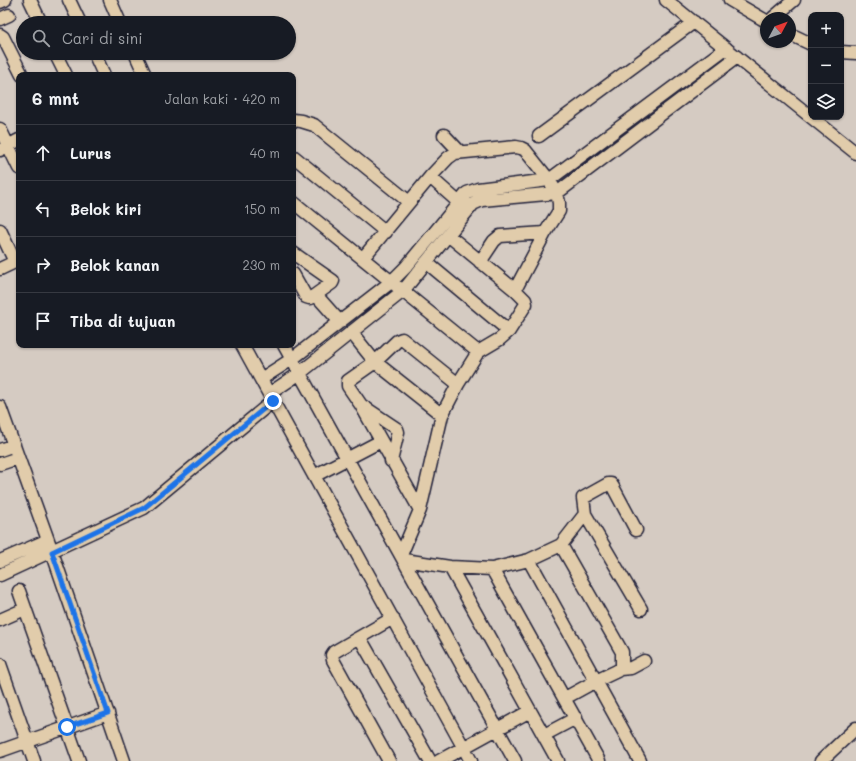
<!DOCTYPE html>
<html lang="id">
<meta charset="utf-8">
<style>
:root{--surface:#171b24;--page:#20242c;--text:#f1f3f6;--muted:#9ea1a6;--line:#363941}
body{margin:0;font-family:Mali,sans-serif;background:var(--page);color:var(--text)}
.controls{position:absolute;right:12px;top:12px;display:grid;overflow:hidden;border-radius:8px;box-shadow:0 1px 3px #0004}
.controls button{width:36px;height:36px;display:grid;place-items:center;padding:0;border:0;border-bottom:1px solid var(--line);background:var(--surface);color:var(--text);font:20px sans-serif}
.compass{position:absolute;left:760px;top:12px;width:36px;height:36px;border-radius:50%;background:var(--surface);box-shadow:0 1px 3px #0004;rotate:49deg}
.stop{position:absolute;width:12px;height:12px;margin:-9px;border:3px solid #1a73e8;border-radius:50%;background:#fff}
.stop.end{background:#1a73e8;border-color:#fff;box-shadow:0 1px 4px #0008}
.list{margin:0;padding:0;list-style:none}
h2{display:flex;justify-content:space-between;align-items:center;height:52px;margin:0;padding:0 16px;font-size:17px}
h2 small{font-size:13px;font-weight:400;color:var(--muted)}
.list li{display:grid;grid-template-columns:26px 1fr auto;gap:12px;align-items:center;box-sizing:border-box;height:56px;padding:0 16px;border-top:1px solid var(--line)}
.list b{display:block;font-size:15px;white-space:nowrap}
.list em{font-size:13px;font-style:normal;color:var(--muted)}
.icon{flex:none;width:22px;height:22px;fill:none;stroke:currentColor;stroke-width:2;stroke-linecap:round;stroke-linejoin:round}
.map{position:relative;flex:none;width:856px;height:761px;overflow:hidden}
.search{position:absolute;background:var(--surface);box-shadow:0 1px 3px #0004;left:16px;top:16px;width:280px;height:44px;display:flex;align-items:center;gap:10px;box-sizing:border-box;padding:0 14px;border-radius:22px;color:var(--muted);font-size:15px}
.panel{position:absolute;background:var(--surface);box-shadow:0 1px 3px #0004;left:16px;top:72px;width:280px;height:276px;border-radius:8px}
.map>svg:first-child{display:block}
</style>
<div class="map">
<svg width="856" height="761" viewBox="0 0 856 761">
<rect width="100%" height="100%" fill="#d5cbc2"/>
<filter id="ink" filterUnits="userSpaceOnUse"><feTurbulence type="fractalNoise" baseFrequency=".025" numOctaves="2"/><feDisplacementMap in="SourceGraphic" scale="8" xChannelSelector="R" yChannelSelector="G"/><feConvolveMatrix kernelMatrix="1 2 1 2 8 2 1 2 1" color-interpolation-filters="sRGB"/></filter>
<g filter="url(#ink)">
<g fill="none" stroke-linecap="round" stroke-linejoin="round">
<defs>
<path id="minor" d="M 30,0 L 41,23
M 69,0 L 80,23
M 110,0 L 120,23
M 666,0 L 811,117
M 730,0 L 766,21
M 0,2 L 5,0
M 773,18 L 794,0
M 0,19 L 9,15
M 790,34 L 811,44
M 0,35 L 3,37 L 22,75
M 841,52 L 856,53
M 55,53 L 66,75
M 94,53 L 104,75
M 135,53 L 145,75
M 811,117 L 856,153
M 293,120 L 301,121 L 314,125 L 409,202
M 0,129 L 19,168
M 444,135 L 460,152
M 539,136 L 694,22
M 0,150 L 19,140
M 293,156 L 386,232
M 430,177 L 465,208
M 293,202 L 478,352
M 0,230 L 15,262
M 293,253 L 333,281 L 332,283 L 311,298 L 309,298 L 306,297 L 293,274
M 363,258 L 430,177 L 448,158 L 455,153 L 516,147 L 521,148 L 525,150 L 549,180 L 557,193 L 559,203 L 559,211 L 545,233 L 515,290
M 426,262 L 509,331
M 480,262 L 494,241 L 500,236 L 545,233
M 0,269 L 19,260
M 316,295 L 340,322
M 351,332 L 375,362 L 442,415
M 242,345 L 471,761
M 284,345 L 515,761
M 261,379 L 292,359 L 391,282 L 406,267 L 467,193 L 478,189 L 549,180 L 726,48
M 269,394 L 300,373 L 403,291 L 473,204 L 482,200 L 557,193 L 737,57
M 361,405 L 397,429 L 398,432 L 391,461
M 0,407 L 48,540 L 124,761
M 0,450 L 14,445
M 0,464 L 18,458
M 314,476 L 381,441
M 420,510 L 361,405 L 348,386 L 348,381 L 375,362 L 397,341 L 402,339 L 458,384
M 585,514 L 641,609
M 561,545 L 622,652 L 622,667 L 617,671 L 596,681 L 565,698
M 401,555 L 420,510 L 442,415 L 458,384 L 478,352 L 500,339 L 509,331 L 526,304 L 525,300 L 515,290 L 448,235
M 404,560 L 450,567 L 492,569 L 529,560 L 561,545 L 585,514 L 583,498 L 608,484 L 611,484 L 613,487 L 636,530
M 529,560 L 640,761
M 0,561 L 48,540
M 450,567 L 558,761
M 492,569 L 599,761
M 0,575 L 144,508 L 273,401
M 19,591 L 79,761
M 0,620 L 25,609
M 360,638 L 430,761
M 0,664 L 34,761
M 620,669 L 631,668 L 644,661
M 544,735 L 576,718
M 0,751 L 108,713
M 389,761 L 333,660 L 332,655 L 334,652 L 393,618
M 439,761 L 530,711
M 821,761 L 856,728"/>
</defs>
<use href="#minor" stroke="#22223b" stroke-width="15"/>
<use href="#minor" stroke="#e1ccab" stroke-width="12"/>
</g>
</g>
<g fill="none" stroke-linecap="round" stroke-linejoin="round" filter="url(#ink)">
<path stroke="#1a73e8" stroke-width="5" d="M 67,727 L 108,713 L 52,552 L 144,508 L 273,401"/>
</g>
</svg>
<div class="controls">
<button>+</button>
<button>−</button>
<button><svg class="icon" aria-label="layers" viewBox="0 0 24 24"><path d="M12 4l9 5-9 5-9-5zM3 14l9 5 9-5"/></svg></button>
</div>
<svg class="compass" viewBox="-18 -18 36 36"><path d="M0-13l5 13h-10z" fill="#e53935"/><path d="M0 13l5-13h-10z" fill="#9ea1a6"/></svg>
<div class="stop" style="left:67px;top:727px"></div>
<div class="stop end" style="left:273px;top:401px"></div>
<div class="search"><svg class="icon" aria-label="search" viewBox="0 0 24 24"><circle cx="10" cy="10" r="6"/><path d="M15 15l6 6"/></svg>Cari di sini</div>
<section class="panel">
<h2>6 mnt<small>Jalan kaki · 420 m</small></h2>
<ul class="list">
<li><svg class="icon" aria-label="ahead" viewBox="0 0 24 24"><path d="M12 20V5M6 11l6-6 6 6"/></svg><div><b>Lurus</b></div><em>40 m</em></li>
<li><svg class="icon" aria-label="left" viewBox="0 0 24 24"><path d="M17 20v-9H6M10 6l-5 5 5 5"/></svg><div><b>Belok kiri</b></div><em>150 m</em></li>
<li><svg class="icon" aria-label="right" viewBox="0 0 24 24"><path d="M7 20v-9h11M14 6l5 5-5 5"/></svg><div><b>Belok kanan</b></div><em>230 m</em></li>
<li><svg class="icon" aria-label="arrive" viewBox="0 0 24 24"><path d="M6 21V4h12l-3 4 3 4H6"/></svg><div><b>Tiba di tujuan</b></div></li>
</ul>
</section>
</div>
